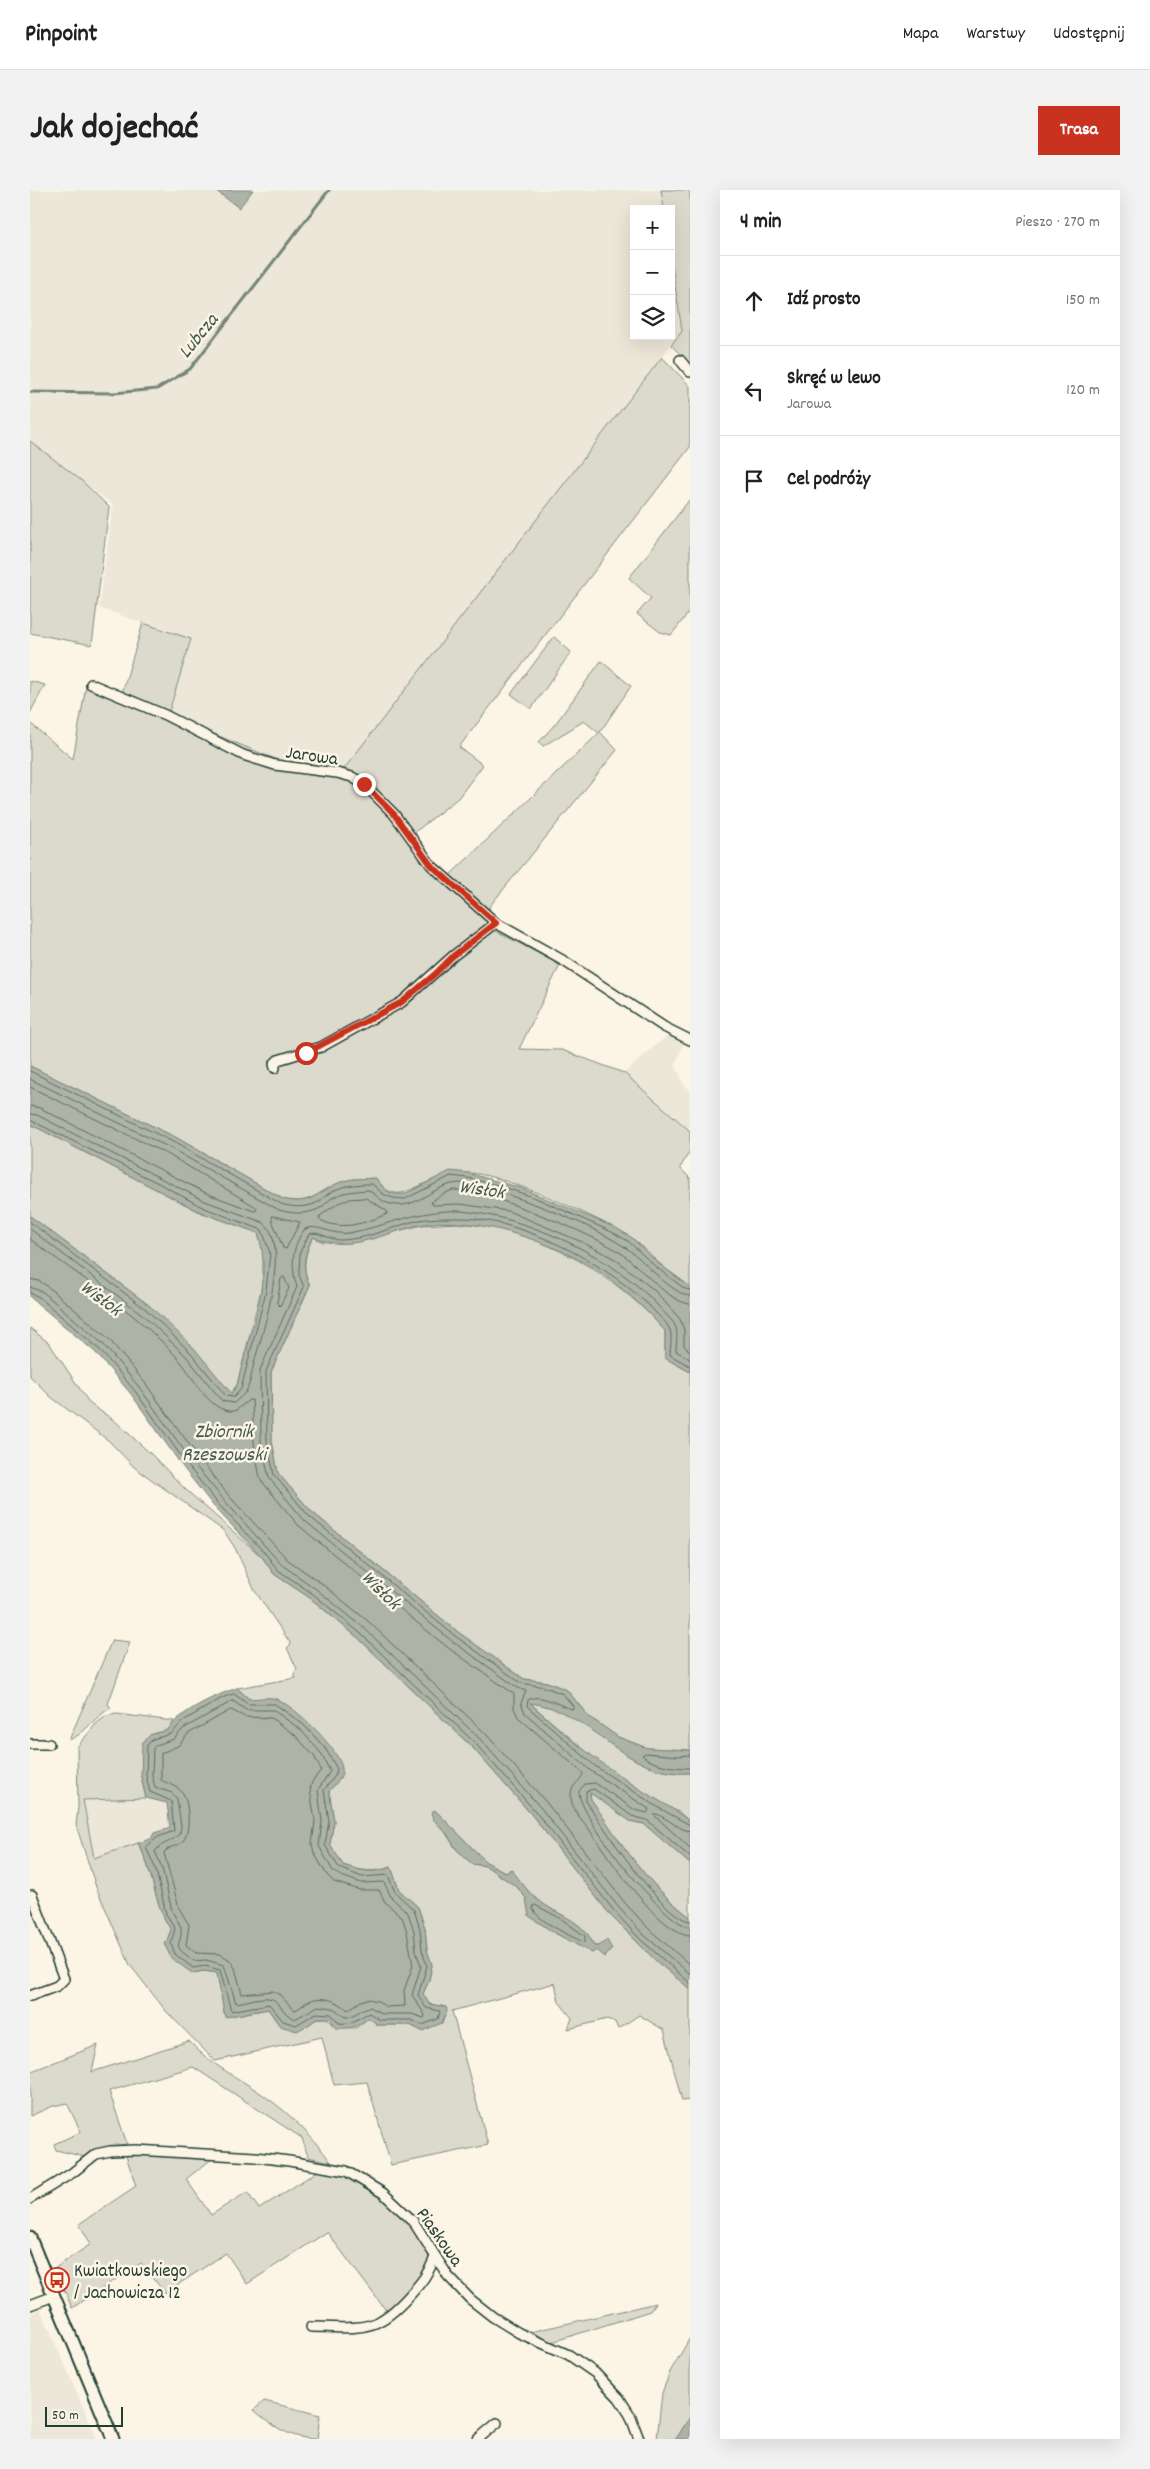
<!DOCTYPE html>
<html lang="pl">
<meta charset="utf-8">
<style>
:root{--surface:#fff;--page:#f2f2f2;--text:#202124;--muted:#757577;--line:#e0e0e0;--accent:#c8321e}
body{margin:0;font-family:Dekko,sans-serif;background:var(--page);color:var(--text)}
.controls{position:absolute;right:15px;top:15px;display:grid;overflow:hidden;border-radius:0px;box-shadow:0 5px 20px #0002}
.controls button{width:45px;height:45px;display:grid;place-items:center;padding:0;border:0;border-bottom:1px solid var(--line);background:var(--surface);color:var(--text);font:25px sans-serif}
.scale{position:absolute;left:15px;bottom:12px;width:78px;box-sizing:border-box;padding-left:5px;border:2px solid #1f3d34;border-top:0;font-size:14px;line-height:18px;white-space:nowrap;color:#1f3d34;-webkit-text-stroke:4px #fcf5e5;paint-order:stroke}
.stop{position:absolute;width:15px;height:15px;margin:-11px;border:4px solid #c8321e;border-radius:50%;background:#fff}
.stop.end{background:#c8321e;border-color:#fff;box-shadow:0 1px 5px #0008}
.list{margin:0;padding:0;list-style:none}
h2{display:flex;justify-content:space-between;align-items:center;height:65px;margin:0;padding:0 20px;font-size:21px}
h2 small{font-size:16px;font-weight:400;color:var(--muted)}
.list li{display:grid;grid-template-columns:32px 1fr auto;gap:15px;align-items:center;box-sizing:border-box;height:90px;padding:0 20px;border-top:1px solid var(--line)}
.list b{display:block;font-size:19px;white-space:nowrap}
.list p{margin:0;font-size:16px;white-space:nowrap;color:var(--muted)}
.list em{font-size:16px;font-style:normal;color:var(--muted)}
.icon{flex:none;width:28px;height:28px;fill:none;stroke:currentColor;stroke-width:2;stroke-linecap:round;stroke-linejoin:round}
.map{position:relative;flex:none;width:660px;height:2249px;overflow:hidden;border-radius:0px}
header{display:flex;align-items:center;gap:30px;box-sizing:border-box;height:70px;padding:0 25px;background:var(--surface);border-bottom:1px solid var(--line)}
header strong{font-size:24px}
nav{display:flex;gap:28px;margin-inline-start:auto;font-size:18px}
.intro{display:flex;align-items:center;justify-content:space-between;box-sizing:border-box;height:120px;padding:0 30px}
h1{margin:0;font-size:35px}
.button{padding:12px 22px;border-radius:0px;background:var(--accent);color:#fff;font-size:18px;font-weight:700}
main{display:flex;gap:30px;padding:0 30px}
aside{flex:1;background:var(--surface);border-radius:0px;box-shadow:0 5px 20px #0002}
.map>svg:first-child{display:block}
</style>
<header>
<strong>Pinpoint</strong>
<nav><a>Mapa</a><a>Warstwy</a><a>Udostępnij</a></nav>
</header>
<div class="intro"><h1>Jak dojechać</h1><a class="button">Trasa</a></div>
<main>
<div class="map">
<svg width="660" height="2249" viewBox="0 0 660 2249">
<rect width="100%" height="100%" fill="#fcf5e5"/>
<filter id="ink" filterUnits="userSpaceOnUse"><feTurbulence type="fractalNoise" baseFrequency=".02" numOctaves="2"/><feDisplacementMap in="SourceGraphic" scale="10" xChannelSelector="R" yChannelSelector="G"/><feConvolveMatrix kernelMatrix="1 2 1 2 8 2 1 2 1" color-interpolation-filters="sRGB"/></filter>
<g filter="url(#ink)">
<path fill="#ece7d8" d="M 0,0 L 631,0 L 633,19 L 604,19 L 604,146 L 641,146 L 641,74 L 651,142 L 314,579 L 250,571 L 179,542 L 139,522 L 161,449 L 69,418 L 83,315 L 0,251 Z
M 638,845 L 653,855 L 645,875 L 655,896 L 660,899 L 659,940 L 594,883 Z
M 116,1608 L 137,1613 L 140,1638 L 124,1643 L 121,1649 L 64,1668 L 53,1610 Z
M 10,2118 L 67,2249 L 0,2249 L 0,2125 Z"/>
<path fill="#dcdacc" stroke="#7e8c80" fill-rule="evenodd" d="M 631,0 L 660,0 L 660,174 L 641,155 L 652,141 L 641,69 L 641,19 L 634,19 Z
M 632,167 L 660,196 L 660,257 L 429,557 L 453,575 L 428,608 L 385,642 L 392,659 L 418,687 L 569,543 L 554,531 L 513,556 L 509,552 L 526,533 L 571,471 L 601,496 L 570,542 L 587,560 L 459,717 L 466,741 L 530,775 L 489,859 L 532,860 L 594,883 L 660,941 L 660,961 L 650,978 L 660,988 L 660,1097 C 650,1088 639,1082 630,1074 C 619,1065 611,1053 598,1046 C 570,1028 470,983 439,983 C 427,982 408,987 398,992 C 374,1002 365,1013 345,988 C 335,989 324,988 314,991 C 289,999 282,1017 253,1009 L 147,948 L 0,876 L 0,533 L 43,569 L 56,496 L 61,497 L 90,507 L 179,550 L 179,542 L 250,571 L 314,579 Z
M 0,251 L 52,291 L 79,317 L 62,455 L 0,443 Z
M 660,309 L 660,421 L 641,445 L 630,442 L 607,424 L 621,408 L 599,388 Z
M 113,433 L 161,449 L 138,525 L 92,503 Z
M 524,447 L 541,462 L 501,519 L 481,504 Z
M 0,491 L 15,495 L 0,523 Z
M 0,934 L 170,1022 L 228,1043 L 235,1063 L 231,1100 L 207,1195 L 201,1203 L 120,1116 L 0,1026 Z
M 428,1033 C 443,1035 459,1035 473,1039 C 539,1059 591,1091 635,1141 L 635,1168 L 660,1182 L 660,1560 L 617,1558 L 588,1547 L 558,1526 L 537,1500 L 517,1492 L 494,1489 L 428,1442 L 282,1322 L 258,1295 L 248,1283 L 242,1251 L 241,1182 L 280,1095 C 271,1079 275,1064 283,1047 L 293,1052 L 364,1042 L 392,1035 Z
M 0,1138 L 19,1153 L 60,1214 L 85,1231 L 122,1265 L 155,1299 L 232,1367 L 244,1384 L 280,1408 L 327,1447 L 442,1557 L 501,1624 L 581,1726 L 626,1771 L 660,1799 L 660,1910 L 652,1911 L 634,1840 L 609,1825 L 588,1839 L 585,1832 L 577,1829 L 538,1839 L 542,1828 L 529,1812 L 525,1793 L 422,1821 L 458,1955 L 361,1975 L 337,1892 L 304,1895 L 292,1847 L 185,1871 L 136,1821 L 100,1775 L 66,1697 L 46,1635 L 48,1617 L 47,1557 L 66,1534 L 76,1526 L 86,1524 L 144,1531 L 138,1540 L 120,1545 L 111,1587 L 116,1608 L 53,1610 L 64,1668 L 108,1653 C 124,1681 123,1714 141,1740 L 135,1755 L 162,1783 L 174,1781 L 187,1783 L 195,1827 L 238,1819 L 250,1836 L 280,1834 L 287,1828 L 297,1828 L 306,1837 L 326,1838 L 339,1827 L 348,1835 L 380,1835 L 392,1841 L 416,1817 L 399,1814 L 393,1804 L 399,1790 L 402,1775 L 397,1760 L 395,1738 L 388,1717 L 369,1700 L 361,1677 C 343,1683 331,1681 313,1675 L 300,1654 L 304,1631 L 299,1601 L 310,1588 L 246,1509 L 219,1509 L 207,1498 L 266,1488 L 264,1484 L 267,1479 L 257,1458 L 261,1454 L 225,1401 L 205,1358 L 194,1341 L 104,1277 L 79,1251 L 21,1207 L 0,1186 ZM 405,1620 L 456,1672 L 477,1683 L 480,1679 C 491,1691 498,1704 512,1713 C 532,1727 555,1732 564,1756 L 569,1756 L 562,1763 L 523,1742 L 500,1726 L 496,1708 L 487,1697 L 456,1676 L 442,1674 L 426,1659 L 402,1622 Z
M 82,1450 L 100,1452 L 78,1514 L 81,1518 C 65,1526 54,1545 39,1550 Z
M 499,1512 C 513,1515 527,1517 540,1525 C 577,1549 611,1586 660,1583 L 660,1632 L 649,1622 L 631,1614 L 568,1572 Z
M 560,1602 L 600,1631 L 614,1634 L 660,1674 L 660,1727 C 618,1696 590,1652 560,1609 Z
M 159,1851 C 181,1876 210,1888 236,1907 C 262,1925 282,1947 301,1972 L 278,1967 L 272,1948 L 163,1877 L 79,1901 L 97,1954 L 80,1956 L 55,1967 L 26,1960 L 24,1954 L 51,1942 L 37,1913 L 23,1916 L 0,1926 L 0,1882 L 2,1881 L 68,1855 L 62,1882 Z
M 95,1963 L 183,1968 L 156,1989 L 181,2025 L 217,2002 L 229,2019 L 291,1979 C 300,1981 310,1981 318,1984 C 341,1994 402,2047 399,2073 C 398,2085 367,2113 358,2123 L 297,2042 L 217,2094 L 196,2063 L 135,2103 L 111,2073 L 42,2118 L 25,2078 L 61,2054 L 49,2034 L 106,1996 Z
M 626,2113 L 620,2121 L 519,2153 L 496,2143 Z
M 660,2148 L 660,2227 L 646,2249 L 627,2249 L 632,2203 L 640,2182 Z
M 234,2211 L 290,2225 L 287,2249 C 261,2249 242,2236 224,2220 Z"/>
<path fill="#aeb3a7" stroke="#758479" d="M 185,0 L 223,0 L 209,18 Z
M 0,876 L 147,948 L 253,1009 C 282,1017 289,999 314,991 C 324,988 335,989 346,988 L 355,1000 L 364,1004 L 375,1004 L 420,981 L 438,983 L 491,998 L 586,1038 L 601,1047 L 629,1074 L 660,1097 L 660,1182 L 635,1168 L 635,1141 C 617,1121 599,1103 577,1087 C 534,1055 443,1023 389,1035 C 354,1043 319,1064 283,1047 C 274,1063 271,1079 280,1095 L 241,1182 L 242,1251 L 248,1283 L 258,1295 L 282,1322 L 428,1442 L 494,1489 L 517,1492 L 537,1500 L 558,1526 L 588,1547 L 617,1558 L 660,1560 L 660,1583 C 594,1588 560,1519 500,1513 C 531,1543 566,1570 602,1594 C 621,1607 643,1617 660,1632 L 660,1674 L 614,1634 L 600,1631 L 560,1603 L 561,1609 C 590,1652 618,1696 660,1727 L 660,1799 L 626,1771 L 581,1726 L 501,1624 L 442,1557 L 327,1447 L 280,1408 L 244,1384 L 232,1367 L 185,1318 L 155,1280 L 101,1204 L 65,1162 L 0,1107 L 0,1026 L 120,1116 L 164,1158 L 201,1203 L 207,1195 C 218,1147 244,1091 228,1043 L 170,1022 L 0,934 Z
M 207,1498 L 219,1509 C 227,1509 239,1506 246,1509 C 264,1515 309,1559 312,1578 C 314,1588 304,1595 299,1601 L 304,1631 L 300,1654 L 313,1675 C 330,1681 344,1684 361,1677 L 369,1700 L 388,1717 L 395,1738 L 397,1760 L 402,1775 L 399,1790 L 393,1804 L 399,1814 L 416,1817 L 417,1821 L 412,1833 L 392,1841 L 380,1835 L 348,1835 L 339,1828 C 327,1837 321,1839 306,1838 L 300,1828 L 287,1828 L 280,1834 L 267,1841 L 250,1836 L 238,1819 L 195,1827 L 187,1783 L 174,1781 L 162,1783 L 141,1768 L 135,1755 L 141,1740 C 123,1714 124,1681 108,1653 L 121,1649 L 124,1643 L 140,1638 L 137,1613 L 116,1608 L 111,1587 L 112,1553 L 120,1545 L 138,1540 C 150,1521 186,1505 207,1498 Z
M 405,1620 L 456,1672 L 477,1683 L 481,1679 C 491,1691 498,1704 512,1713 C 533,1728 553,1730 564,1756 L 569,1756 L 577,1750 L 582,1759 L 575,1767 L 567,1760 L 562,1763 L 523,1742 L 499,1726 L 496,1708 L 487,1697 L 456,1676 L 442,1674 L 426,1659 L 417,1644 L 403,1629 L 401,1622 Z
M 660,2227 L 660,2249 L 646,2249 Z"/>
<g fill="none" stroke-linecap="round" stroke-linejoin="round">
<path stroke="#586c62" stroke-width="1" d="M 0,881 L 145,953 L 251,1014 C 264,1018 279,1018 290,1011 C 295,1007 298,1003 303,1001 C 315,995 328,994 342,994 L 353,1004 L 363,1008 L 375,1009 L 421,986 L 438,988 L 467,995 L 506,1008 L 584,1043 L 598,1051 L 626,1077 L 655,1099 L 660,1100
M 0,889 L 142,959 L 249,1020 C 263,1024 279,1025 292,1017 C 296,1014 299,1009 304,1007 C 315,1001 327,1001 339,1000 C 346,1005 351,1012 361,1014 C 389,1022 407,987 439,994 C 484,1004 576,1038 609,1068 C 619,1078 647,1106 660,1106
M 0,897 L 139,965 L 226,1017 L 227,1020 L 224,1021 L 178,1004 L 10,918 L 0,916
M 0,924 L 7,925 L 175,1011 L 232,1032 C 262,1049 233,1142 225,1169 C 222,1180 221,1192 216,1202 L 204,1213 L 192,1211 L 156,1166 L 113,1125 L 0,1039
M 0,930 L 130,994 L 172,1017 L 232,1040 L 240,1063 L 236,1101 L 211,1199 L 204,1207 L 196,1206 L 160,1162 L 117,1120 L 0,1032
M 336,1008 L 357,1021 L 357,1024 C 336,1033 309,1042 289,1029 L 290,1026 L 308,1013 L 320,1009 Z
M 243,1026 L 270,1032 L 256,1059 L 253,1058 L 242,1030 Z
M 0,1049 C 50,1087 110,1124 151,1172 C 164,1188 180,1224 205,1221 L 219,1210 L 222,1210 L 224,1253 L 230,1289 L 268,1335 L 417,1457 L 484,1504 L 484,1518 L 488,1527 L 553,1583 C 551,1594 537,1594 542,1613 C 545,1623 553,1631 559,1639 C 576,1664 629,1744 660,1745
M 254,1087 L 259,1098 L 250,1116 L 247,1113 L 251,1089 Z
M 0,1089 L 9,1091 L 17,1096 L 79,1149 L 115,1193 L 169,1268 L 199,1306 L 258,1370 L 291,1393 L 339,1432 L 455,1543 L 516,1612 L 595,1713 L 620,1740 L 660,1775
M 0,1097 L 13,1102 L 73,1154 L 109,1197 L 163,1273 L 194,1310 L 252,1375 L 286,1399 L 334,1438 L 450,1549 L 510,1617 L 589,1718 L 614,1745 L 660,1784
M 0,1103 L 9,1107 L 69,1159 L 105,1201 L 158,1276 L 189,1315 L 235,1363 L 248,1380 L 283,1404 L 330,1443 L 445,1553 L 505,1621 L 585,1722 L 610,1749 L 660,1793
M 660,1114 C 640,1113 608,1075 591,1063 C 565,1045 455,999 424,1000 C 417,1001 406,1008 401,1012 L 403,1015 L 430,1014 L 478,1021 L 552,1052 L 585,1069 L 624,1100 L 650,1129 L 654,1140 L 654,1156 L 660,1161
M 660,1169 L 646,1161 C 646,1154 648,1145 646,1138 C 644,1131 635,1124 630,1118 C 586,1067 496,1026 430,1021 C 391,1019 356,1036 319,1043 C 303,1046 286,1033 275,1039 C 261,1056 261,1078 267,1097 L 230,1180 L 231,1251 L 239,1288 L 275,1331 L 422,1451 L 488,1498 L 496,1501 L 491,1513 L 495,1523 L 561,1581 L 619,1619 L 617,1623 L 605,1620 L 565,1593 L 555,1594 L 549,1601 C 547,1625 636,1736 660,1737
M 660,1176 L 640,1165 C 640,1157 643,1145 639,1138 C 637,1133 631,1128 627,1124 C 585,1077 491,1027 427,1028 C 415,1028 400,1028 389,1030 C 364,1036 338,1049 312,1050 C 301,1051 288,1040 279,1044 L 270,1062 L 269,1085 L 274,1097 L 236,1181 L 237,1251 L 244,1285 L 279,1326 L 425,1446 L 491,1493 L 515,1497 L 533,1504 L 543,1516 L 543,1519 C 530,1517 511,1502 498,1510 L 497,1516 L 565,1576 L 629,1618 L 660,1635
M 204,1504 L 218,1514 L 245,1514 L 274,1535 L 295,1558 L 307,1579 L 305,1586 L 294,1600 L 299,1631 L 295,1655 L 309,1678 L 332,1687 L 358,1685 L 365,1702 L 384,1720 L 390,1739 L 392,1760 L 397,1776 L 388,1805 L 396,1818 L 410,1821 L 408,1829 L 392,1835 L 381,1830 L 350,1830 L 339,1823 C 327,1828 323,1835 309,1833 L 301,1824 L 286,1823 L 266,1835 L 253,1831 L 239,1814 L 201,1821 L 190,1780 L 175,1776 L 163,1778 L 145,1764 L 141,1754 L 145,1738 L 136,1724 L 126,1680 L 116,1657 L 128,1647 L 144,1641 L 141,1611 L 120,1602 L 116,1586 L 117,1555 L 123,1549 L 141,1544 L 153,1531 L 192,1508 Z
M 203,1511 L 216,1520 L 243,1520 L 270,1539 L 290,1562 L 300,1581 L 288,1600 L 292,1631 L 289,1656 L 303,1681 L 309,1685 L 331,1693 L 354,1692 L 361,1707 L 378,1723 L 384,1741 L 386,1761 L 391,1776 L 382,1805 L 395,1825 L 394,1828 L 382,1824 L 353,1824 L 340,1817 C 330,1818 326,1827 316,1827 L 303,1818 L 288,1816 L 265,1829 C 252,1825 249,1808 238,1808 C 228,1807 216,1812 206,1813 L 194,1775 L 176,1770 L 164,1771 C 138,1752 153,1759 151,1737 L 142,1721 L 132,1678 L 125,1661 C 133,1652 143,1652 150,1643 L 151,1636 L 147,1609 L 142,1603 L 125,1597 L 122,1585 L 123,1558 L 126,1555 L 144,1549 L 153,1539 Z
M 201,1520 L 215,1527 L 241,1528 L 265,1545 L 284,1566 L 291,1580 L 282,1592 L 280,1600 L 285,1631 L 282,1654 L 284,1663 L 297,1685 L 304,1692 L 330,1700 L 349,1700 L 355,1712 L 372,1727 L 377,1742 L 383,1776 L 374,1800 L 375,1816 L 356,1817 L 348,1811 L 338,1809 L 331,1811 L 318,1820 C 308,1811 291,1804 277,1812 C 272,1815 270,1819 264,1820 L 250,1805 L 243,1801 L 212,1804 L 205,1778 L 200,1770 L 190,1764 L 166,1763 L 156,1755 L 159,1735 L 149,1718 L 134,1663 C 138,1656 148,1657 153,1651 C 161,1643 159,1610 152,1602 C 146,1595 138,1594 131,1590 L 131,1563 L 148,1556 L 158,1544 Z
M 660,1565 L 648,1566 L 615,1563 L 612,1565 C 623,1576 646,1578 660,1578
M 660,1641 C 652,1641 636,1628 627,1624 L 624,1625 L 660,1658
M 660,1667 L 617,1630 L 602,1626 L 564,1599 L 556,1601 L 556,1611 C 573,1636 632,1728 660,1731
M 505,1715 L 530,1728 L 555,1746 L 555,1752 L 553,1752 C 541,1746 505,1730 503,1718 Z"/>
<path stroke="#758479" stroke-width="3" d="M 0,202 L 84,203 L 127,199 L 160,179 L 299,0"/>
<defs>
<path id="minor" d="M 650,170 L 660,182
M 61,494 L 135,525 L 213,565 L 245,575 L 307,583 L 322,587 L 334,594 L 364,624 L 401,675 L 466,733 L 534,771 L 634,837 L 660,850
M 245,878 L 244,874 L 248,870 L 291,857 L 372,812 L 423,766 L 466,733
M 0,1554 L 19,1554
M 0,1806 L 27,1796 L 34,1789 L 2,1705
M 0,2009 L 42,1983 L 66,1964 L 80,1961 L 106,1960 L 225,1967 L 259,1971 L 316,1981 L 353,2003 L 383,2031 L 418,2086 L 440,2109 L 463,2127 L 489,2143 L 539,2165 L 565,2183 L 589,2208 L 600,2225 L 609,2249
M 0,2115 L 24,2106
M 281,2137 C 330,2137 344,2145 379,2106 C 391,2093 399,2083 405,2067
M 448,2249 L 467,2233"/>
<path id="tertiary" d="M 0,2048 L 83,2249"/>
</defs>
<use href="#minor" stroke="#1f3d34" stroke-width="12"/>
<use href="#tertiary" stroke="#1f3d34" stroke-width="15"/>
<use href="#minor" stroke="#fcf5e5" stroke-width="9"/>
<use href="#tertiary" stroke="#fcf5e5" stroke-width="11"/>
</g>
</g>
<g fill="none" stroke-linecap="round" stroke-linejoin="round" filter="url(#ink)">
<path stroke="#c8321e" stroke-width="6" d="M 276,863 L 372,812 L 405,784 L 423,766 L 466,733 L 401,675 L 364,624 L 334,594"/>
</g>
<defs>
<symbol id="bus-ring" viewBox="-11 -11 22 22"><circle r="9.5" fill="#fcf5e5" stroke="#c8321e" stroke-width="1.5"/><path d="M-5-6H5V4H4V6H2V4H-2V6H-4V4H-5ZM-3.5-4V0h7V-4ZM-3.5 1.2v1.5H-2V1.2ZM2 1.2v1.5H3.5V1.2Z" fill="#c8321e"/></symbol>
</defs>
<g fill-rule="evenodd">
<use href="#bus-ring" x="13" y="2076" width="28" height="28"/>
</g>
<g text-anchor="middle" stroke-width="5" stroke-linejoin="round" paint-order="stroke">
<g font-size="19" fill="#1f3d34" stroke="#fcf5e5">
<text transform="translate(282 564) rotate(8)" y="7">Jarowa</text>
<text transform="translate(411 2046) rotate(55)" y="7">Piaskowa</text>
</g>
<g font-size="19" fill="#1f3d34" stroke="#fcf5e5" text-anchor="start">
<text x="44" y="2086">Kwiatkowskiego<tspan x="44" dy="22">/ Jachowicza 12</tspan></text>
</g>
<g font-size="20" font-style="italic" fill="#435a51" stroke="#fcf5e5">
<text transform="translate(167 145) rotate(-51)" y="7">Lubcza</text>
<text transform="translate(452 998) rotate(8)" y="7">Wisłok</text>
<text transform="translate(72 1107) rotate(37)" y="7">Wisłok</text>
<text x="194" y="1247">Zbiornik<tspan x="194" dy="23">Rzeszowski</tspan></text>
<text transform="translate(352 1399) rotate(45)" y="7">Wisłok</text>
</g>
</g>
</svg>
<div class="controls">
<button>+</button>
<button>−</button>
<button><svg class="icon" aria-label="layers" viewBox="0 0 24 24"><path d="M12 4l9 5-9 5-9-5zM3 14l9 5 9-5"/></svg></button>
</div>
<div class="scale">50 m</div>
<div class="stop" style="left:276px;top:863px"></div>
<div class="stop end" style="left:334px;top:594px"></div>
</div>
<aside>
<h2>4 min<small>Pieszo · 270 m</small></h2>
<ul class="list">
<li><svg class="icon" aria-label="ahead" viewBox="0 0 24 24"><path d="M12 20V5M6 11l6-6 6 6"/></svg><div><b>Idź prosto</b></div><em>150 m</em></li>
<li><svg class="icon" aria-label="left" viewBox="0 0 24 24"><path d="M17 20v-9H6M10 6l-5 5 5 5"/></svg><div><b>Skręć w lewo</b><p>Jarowa</p></div><em>120 m</em></li>
<li><svg class="icon" aria-label="arrive" viewBox="0 0 24 24"><path d="M6 21V4h12l-3 4 3 4H6"/></svg><div><b>Cel podróży</b></div></li>
</ul>
</aside>
</main>
